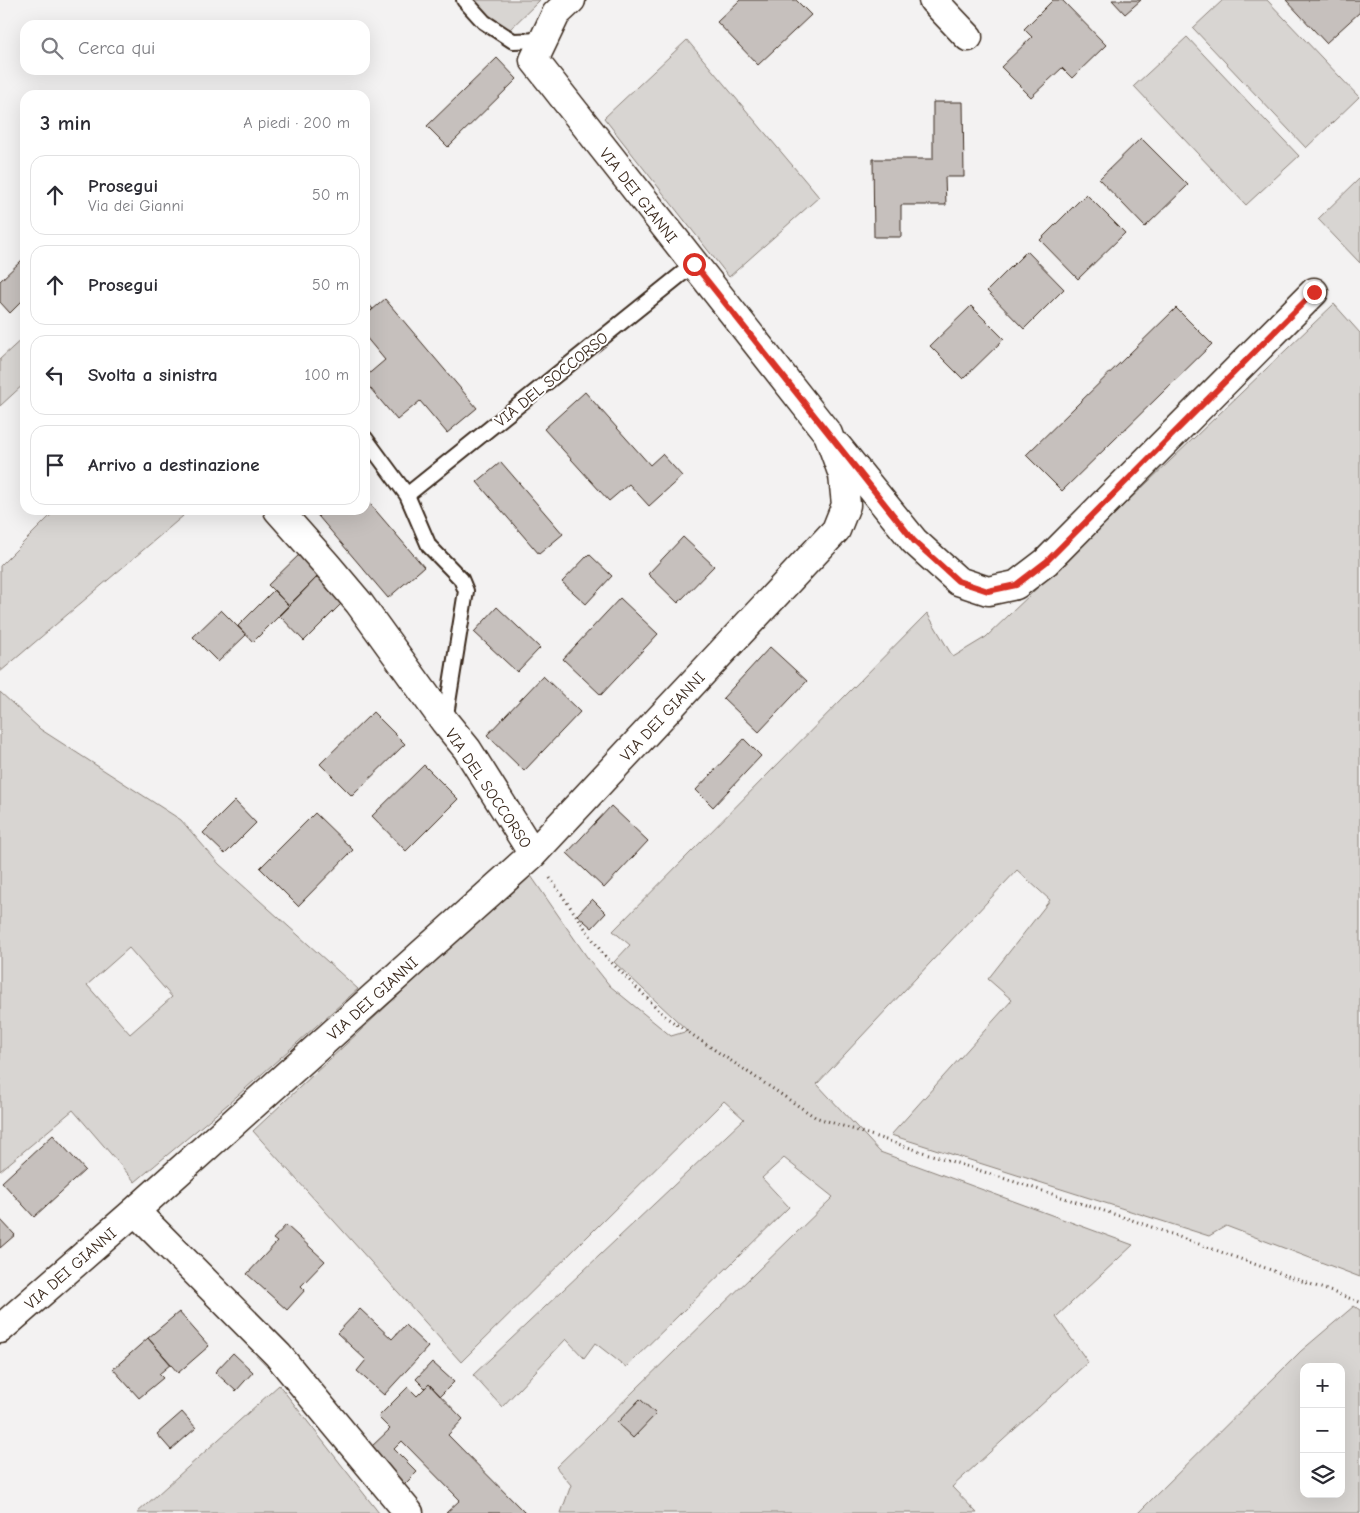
<!DOCTYPE html>
<html lang="it">
<meta charset="utf-8">
<style>
:root{--surface:#fff;--page:#f7f7f7;--text:#2b2b33;--muted:#7c7c81;--line:#e1e1e2}
body{margin:0;font-family:"Comic Neue",sans-serif;background:var(--page);color:var(--text)}
.controls{position:absolute;right:15px;bottom:15px;display:grid;overflow:hidden;border-radius:10px;box-shadow:0 5px 20px #0002}
.controls button{width:45px;height:45px;display:grid;place-items:center;padding:0;border:0;border-bottom:1px solid var(--line);background:var(--surface);color:var(--text);font:25px sans-serif}
.stop{position:absolute;width:15px;height:15px;margin:-11px;border:4px solid #d93025;border-radius:50%;background:#fff}
.stop.end{background:#d93025;border-color:#fff;box-shadow:0 1px 5px #0008}
.list{margin:0;padding:0;list-style:none}
h2{display:flex;justify-content:space-between;align-items:center;height:65px;margin:0;padding:0 20px;font-size:21px}
h2 small{font-size:16px;font-weight:400;color:var(--muted)}
.list li{display:grid;grid-template-columns:32px 1fr auto;gap:15px;align-items:center;box-sizing:border-box;height:80px;margin:0 10px 10px;padding:0 10px;border:1px solid var(--line);border-radius:15px}
.list b{display:block;font-size:19px;white-space:nowrap}
.list p{margin:0;font-size:16px;white-space:nowrap;color:var(--muted)}
.list em{font-size:16px;font-style:normal;color:var(--muted)}
.icon{flex:none;width:28px;height:28px;fill:none;stroke:currentColor;stroke-width:2;stroke-linecap:round;stroke-linejoin:round}
.map{position:relative;flex:none;width:1360px;height:1513px;overflow:hidden}
.search{position:absolute;background:var(--surface);box-shadow:0 5px 20px #0002;left:20px;top:20px;width:350px;height:55px;display:flex;align-items:center;gap:12px;box-sizing:border-box;padding:0 18px;border-radius:15px;color:var(--muted);font-size:19px}
.panel{position:absolute;background:var(--surface);box-shadow:0 5px 20px #0002;left:20px;top:90px;width:350px;height:425px;border-radius:15px}
.map>svg:first-child{display:block}
</style>
<div class="map">
<svg width="1360" height="1513" viewBox="0 0 1360 1513">
<rect width="100%" height="100%" fill="#f3f2f2"/>
<filter id="ink" filterUnits="userSpaceOnUse"><feTurbulence type="fractalNoise" baseFrequency=".02" numOctaves="2"/><feDisplacementMap in="SourceGraphic" scale="10" xChannelSelector="R" yChannelSelector="G"/><feConvolveMatrix kernelMatrix="1 2 1 2 8 2 1 2 1" color-interpolation-filters="sRGB"/></filter>
<g filter="url(#ink)">
<path fill="#d8d5d2" stroke="#8a8078" fill-rule="evenodd" d="M 475,0 L 540,0 L 505,34 Z
M 1223,0 L 1267,0 L 1359,97 L 1306,148 L 1193,28 Z
M 1187,37 L 1299,156 L 1246,205 L 1134,86 Z
M 687,40 L 819,197 L 729,277 L 604,118 Z
M 1360,178 L 1360,263 L 1318,219 Z
M 1334,304 L 1360,333 L 1360,1277 L 1226,1226 L 1209,1236 L 891,1135 L 1012,1000 L 988,979 L 1050,900 L 1017,870 L 817,1084 L 880,1152 L 1133,1245 L 1056,1317 L 1088,1362 L 952,1487 L 977,1513 L 561,1513 L 571,1485 L 556,1467 L 833,1197 L 784,1158 L 762,1178 L 789,1207 L 626,1367 L 595,1343 L 584,1358 L 566,1339 L 502,1407 L 473,1375 L 744,1119 L 724,1101 L 461,1362 L 253,1131 L 529,873 L 587,957 L 610,986 L 671,1036 L 688,1031 L 614,962 L 630,945 L 613,931 L 927,613 L 953,657 L 986,637 Z
M 25,336 L 25,383 L 0,406 L 0,359 Z
M 56,510 L 178,510 L 183,516 L 0,672 L 0,566 Z
M 0,692 L 40,729 L 181,820 L 219,864 L 358,989 L 228,1104 L 135,1182 L 73,1110 L 0,1171 ZM 129,948 L 172,997 L 130,1034 L 87,985 Z
M 1354,1306 L 1360,1310 L 1360,1513 L 1138,1513 L 1301,1351 ZM 1304,1367 L 1341,1367 L 1341,1494 L 1304,1494 Z
M 279,1385 L 379,1513 L 137,1513 Z"/>
<path fill="#c6c0bd" stroke="#3b2a1e" d="M 740,0 L 796,0 L 811,15 L 758,65 L 717,22 Z
M 1053,0 L 1062,0 L 1106,45 L 1072,78 L 1062,68 L 1031,97 L 1001,67 L 1032,37 L 1024,29 Z
M 1112,0 L 1141,0 L 1125,14 Z
M 1286,0 L 1360,0 L 1360,12 L 1326,43 Z
M 497,58 L 517,79 L 448,147 L 427,126 Z
M 933,102 L 963,102 L 964,177 L 945,177 L 946,205 L 901,205 L 901,237 L 874,237 L 873,159 L 933,159 Z
M 1141,138 L 1188,185 L 1145,227 L 1099,179 Z
M 1086,194 L 1125,233 L 1078,279 L 1040,240 Z
M 1027,251 L 1064,289 L 1024,329 L 987,291 Z
M 22,260 L 25,263 L 25,298 L 10,313 L 0,302 L 0,281 Z
M 385,299 L 477,408 L 447,433 L 420,401 L 397,420 L 365,382 L 365,377 L 385,360 L 365,336 L 365,316 Z
M 365,300 L 373,309 L 365,316 Z
M 971,306 L 1004,339 L 963,379 L 930,346 Z
M 1176,308 L 1212,344 L 1062,491 L 1026,455 Z
M 585,392 L 650,465 L 662,454 L 682,476 L 649,506 L 629,484 L 609,501 L 544,429 Z
M 501,462 L 563,534 L 539,554 L 477,482 Z
M 365,498 L 424,567 L 388,598 L 313,510 L 365,510 Z
M 683,537 L 714,566 L 678,603 L 648,574 Z
M 303,551 L 323,571 L 289,606 L 268,585 Z
M 589,554 L 612,576 L 586,604 L 562,582 Z
M 323,571 L 348,597 L 304,641 L 279,615 Z
M 274,590 L 289,606 L 253,642 L 238,626 Z
M 620,598 L 658,634 L 601,695 L 563,659 Z
M 497,607 L 540,648 L 517,672 L 474,632 Z
M 221,610 L 246,635 L 218,662 L 193,637 Z
M 770,647 L 807,681 L 759,732 L 723,698 Z
M 543,676 L 580,712 L 524,771 L 487,735 Z
M 373,712 L 405,744 L 352,796 L 320,764 Z
M 744,739 L 761,756 L 713,807 L 696,790 Z
M 424,765 L 458,799 L 406,851 L 372,816 Z
M 235,801 L 256,823 L 225,854 L 203,833 Z
M 611,806 L 648,841 L 604,888 L 567,853 Z
M 315,813 L 353,850 L 298,906 L 260,868 Z
M 592,899 L 606,913 L 592,928 L 577,915 Z
M 53,1135 L 85,1170 L 34,1217 L 2,1182 Z
M 0,1219 L 15,1235 L 0,1248 Z
M 286,1225 L 325,1261 L 301,1286 L 305,1290 L 287,1310 L 247,1274 L 277,1242 L 273,1239 Z
M 360,1309 L 392,1339 L 405,1325 L 428,1347 L 384,1395 L 357,1371 L 366,1360 L 337,1333 Z
M 179,1312 L 209,1346 L 178,1373 L 148,1338 Z
M 148,1338 L 171,1364 L 159,1374 L 163,1378 L 139,1398 L 113,1369 Z
M 233,1353 L 253,1372 L 236,1391 L 215,1372 Z
M 432,1362 L 454,1382 L 440,1396 L 429,1384 L 425,1388 L 416,1379 Z
M 429,1384 L 463,1419 L 448,1435 L 525,1513 L 446,1513 L 460,1500 L 402,1441 L 394,1449 L 417,1472 L 401,1488 L 378,1464 L 383,1460 L 371,1447 L 390,1429 L 378,1417 L 408,1387 L 417,1396 Z
M 640,1399 L 656,1414 L 633,1438 L 617,1423 Z
M 182,1412 L 196,1428 L 171,1450 L 157,1434 Z"/>
<g fill="none" stroke-linecap="round" stroke-linejoin="round">
<defs>
<path id="service" d="M 464,0 L 484,22 L 513,41 L 543,40
M 365,438 L 407,495 L 429,546 L 461,579 L 466,591 L 445,721
M 407,495 L 694,264"/>
<path id="minor" d="M 933,0 L 968,37
M 838,447 L 914,541 L 958,581 L 988,591 L 1016,585 L 1046,562 L 1314,292
M 278,510 L 326,564 L 359,603 L 445,722 L 467,749 L 533,854
M 135,1211 L 278,1355 L 409,1513
M 0,1329 L 135,1211 L 533,854 L 836,530 L 846,505 L 843,475 L 828,434 L 534,60 L 556,14 L 571,0"/>
</defs>
<use href="#service" stroke="#3b2a1e" stroke-width="18"/>
<use href="#minor" stroke="#3b2a1e" stroke-width="31"/>
<path stroke="#3b2a1e" stroke-width="3" stroke-dasharray="1 4" stroke-linecap="butt" d="M 550,878 L 603,954 L 667,1018 L 815,1117 L 1132,1220 L 1360,1302"/>
<use href="#service" stroke="#fff" stroke-width="14"/>
<use href="#minor" stroke="#fff" stroke-width="28"/>
</g>
</g>
<g fill="none" stroke-linecap="round" stroke-linejoin="round" filter="url(#ink)">
<path stroke="#d93025" stroke-width="6" d="M 694,264 L 914,541 L 958,581 L 988,591 L 1016,585 L 1046,562 L 1314,292"/>
</g>
<g text-anchor="middle" stroke-width="4" stroke-linejoin="round" paint-order="stroke">
<g font-size="16" fill="#3b2a1e" stroke="#fff">
<text transform="translate(639 195) rotate(52)" y="6">VIA DEI GIANNI</text>
<text transform="translate(551 379) rotate(-39)" y="6">VIA DEL SOCCORSO</text>
<text transform="translate(662 716) rotate(-47)" y="6">VIA DEI GIANNI</text>
<text transform="translate(489 788) rotate(56)" y="6">VIA DEL SOCCORSO</text>
<text transform="translate(372 998) rotate(-42)" y="6">VIA DEI GIANNI</text>
<text transform="translate(70 1268) rotate(-41)" y="6">VIA DEI GIANNI</text>
</g>
</g>
</svg>
<div class="controls">
<button>+</button>
<button>−</button>
<button><svg class="icon" aria-label="layers" viewBox="0 0 24 24"><path d="M12 4l9 5-9 5-9-5zM3 14l9 5 9-5"/></svg></button>
</div>
<div class="stop" style="left:694px;top:264px"></div>
<div class="stop end" style="left:1314px;top:292px"></div>
<div class="search"><svg class="icon" aria-label="search" viewBox="0 0 24 24"><circle cx="10" cy="10" r="6"/><path d="M15 15l6 6"/></svg>Cerca qui</div>
<section class="panel">
<h2>3 min<small>A piedi · 200 m</small></h2>
<ul class="list">
<li><svg class="icon" aria-label="ahead" viewBox="0 0 24 24"><path d="M12 20V5M6 11l6-6 6 6"/></svg><div><b>Prosegui</b><p>Via dei Gianni</p></div><em>50 m</em></li>
<li><svg class="icon" aria-label="ahead" viewBox="0 0 24 24"><path d="M12 20V5M6 11l6-6 6 6"/></svg><div><b>Prosegui</b></div><em>50 m</em></li>
<li><svg class="icon" aria-label="left" viewBox="0 0 24 24"><path d="M17 20v-9H6M10 6l-5 5 5 5"/></svg><div><b>Svolta a sinistra</b></div><em>100 m</em></li>
<li><svg class="icon" aria-label="arrive" viewBox="0 0 24 24"><path d="M6 21V4h12l-3 4 3 4H6"/></svg><div><b>Arrivo a destinazione</b></div></li>
</ul>
</section>
</div>
